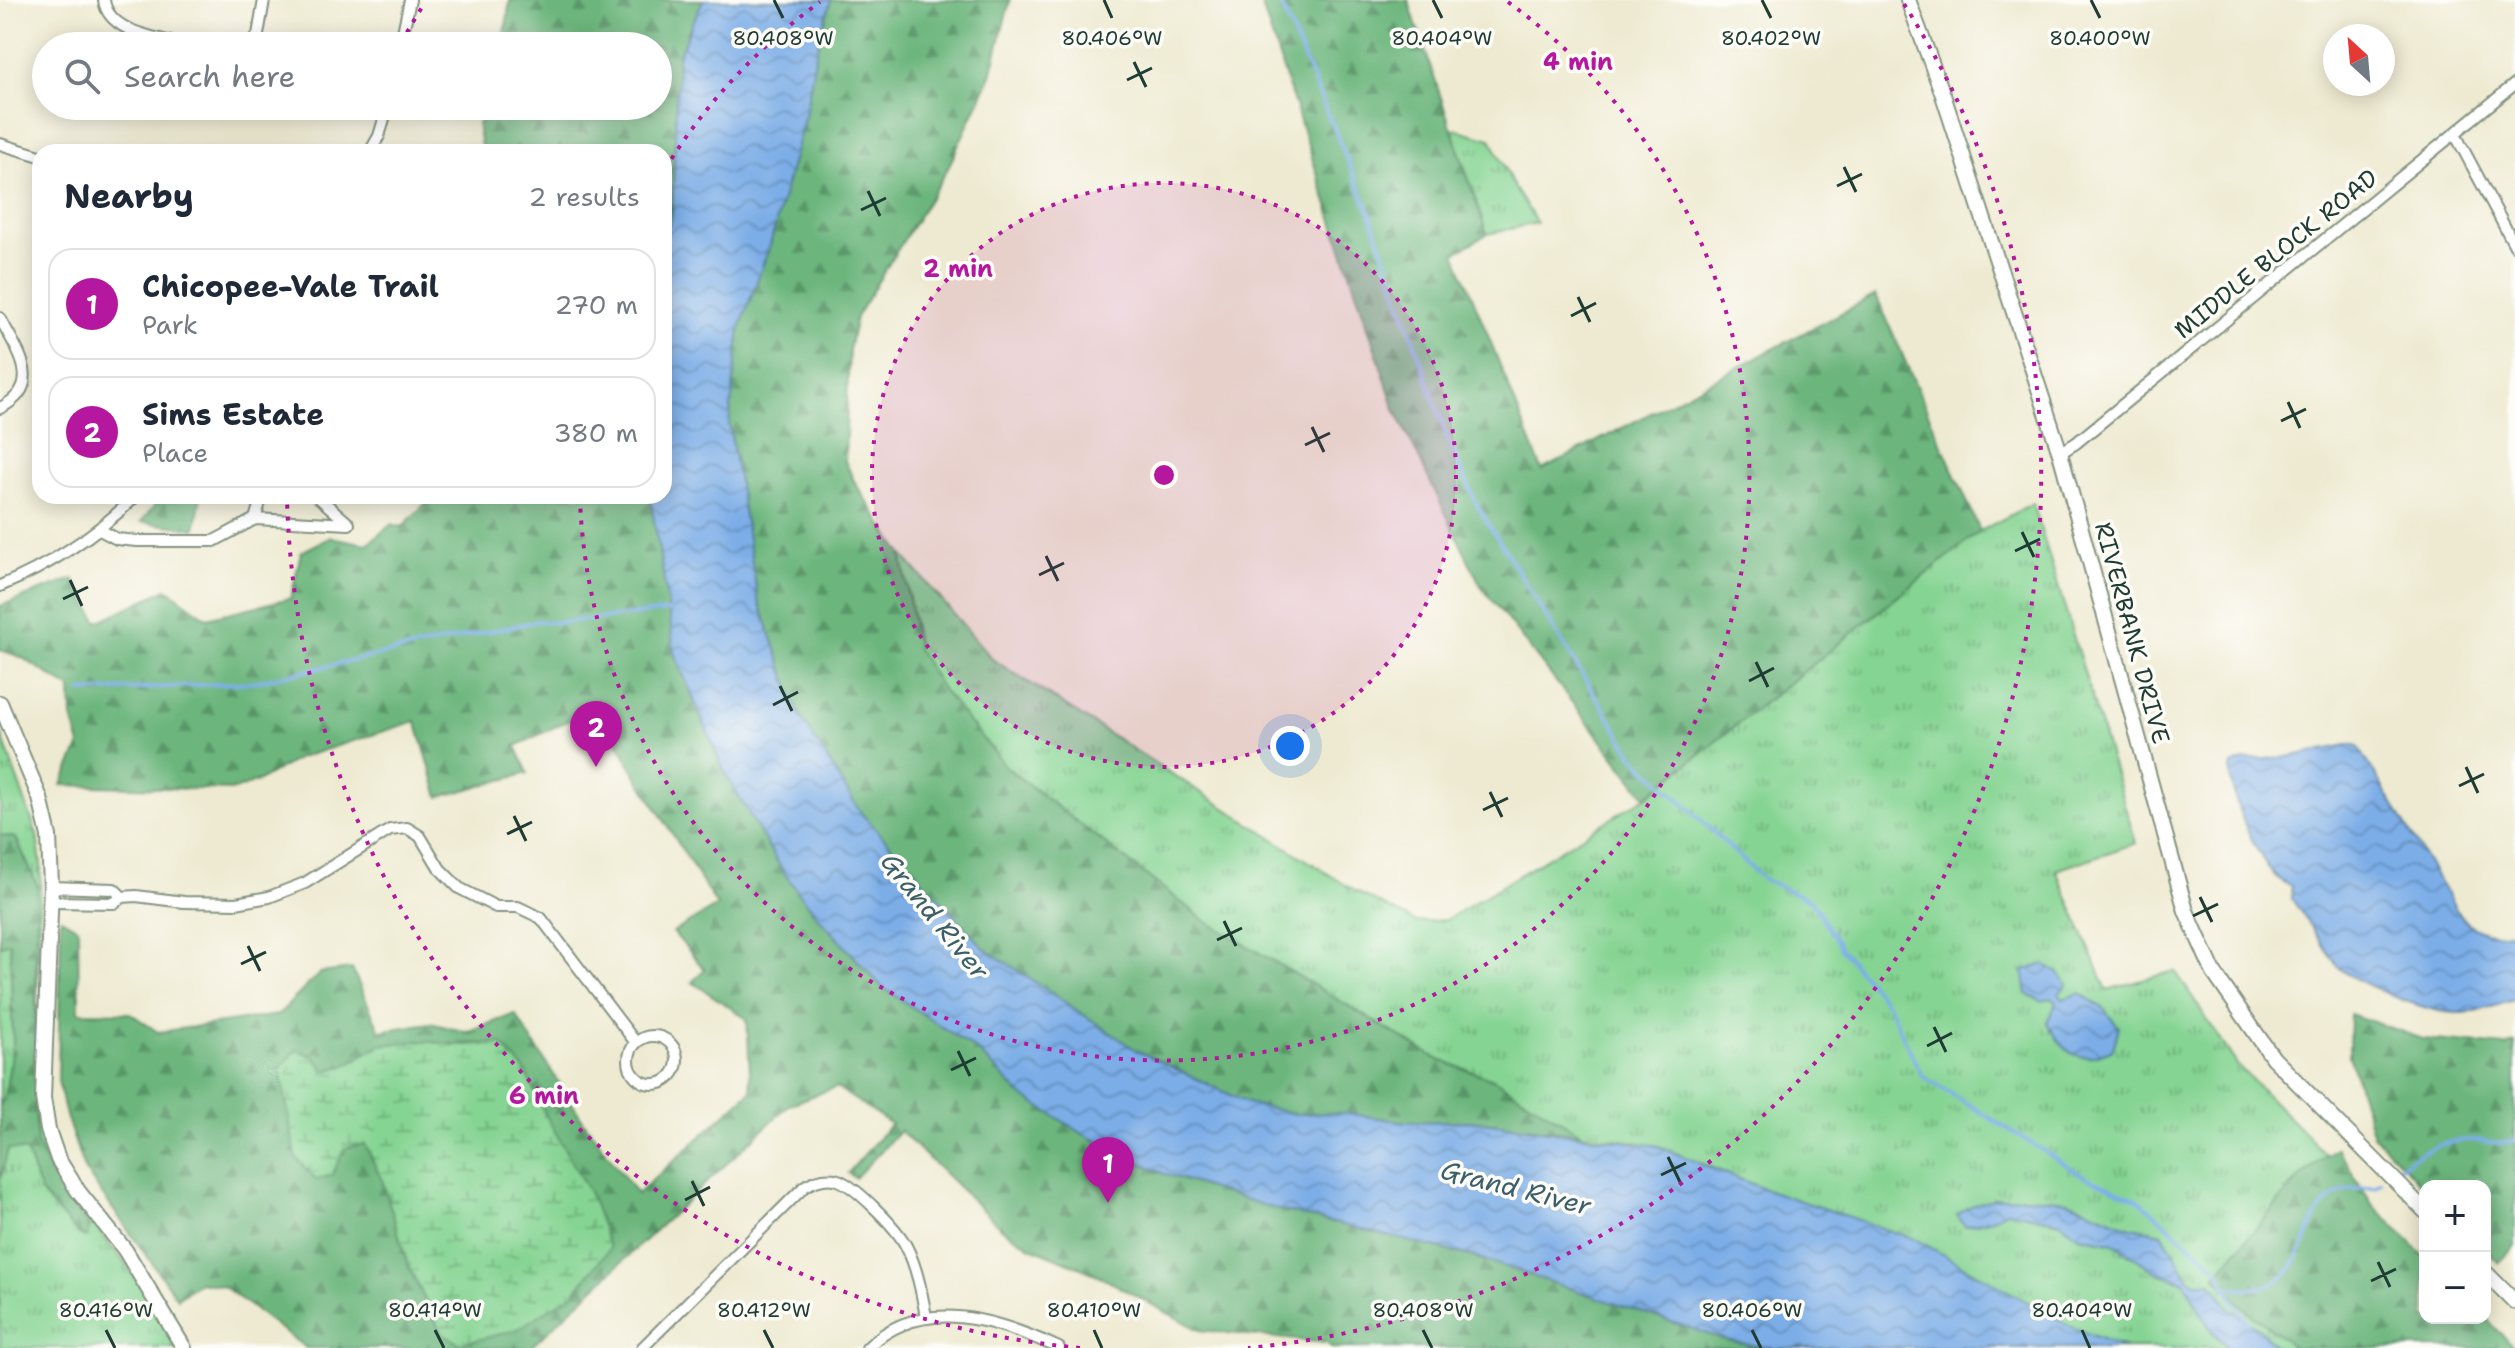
<!DOCTYPE html>
<meta charset="utf-8">
<style>
:root{--surface:#fff;--page:#f2f2f3;--text:#1f2937;--muted:#747a83;--line:#e0e1e3;--accent:#b5179e}
body{margin:0;font-family:"Shantell Sans",sans-serif;background:var(--page);color:var(--text)}
.controls{position:absolute;right:24px;bottom:24px;display:grid;overflow:hidden;border-radius:16px;box-shadow:0 4px 20px #0003}
.controls button{width:72px;height:72px;display:grid;place-items:center;padding:0;border:0;border-bottom:2px solid var(--line);background:var(--surface);color:var(--text);font:40px sans-serif}
.compass{position:absolute;left:2323px;top:24px;width:72px;height:72px;border-radius:50%;background:var(--surface);box-shadow:0 4px 20px #0003;rotate:334deg}
.you{position:absolute;left:1290px;top:746px;width:28px;height:28px;margin:-20px;border:6px solid #fff;border-radius:50%;background:#1a73e8;box-shadow:0 0 0 12px #1a73e833}
.badge{display:grid;place-items:center;width:52px;height:52px;border-radius:50%;background:var(--accent);color:#fff;font-size:26px;font-weight:700}
.pin{position:absolute;translate:-50% -66px;filter:drop-shadow(0 2px 4px #0008)}
.pin::after{content:'';position:absolute;top:42px;width:28px;height:24px;background:inherit;clip-path:polygon(0 0,100% 0,50% 100%)}
.list{margin:0;padding:0;list-style:none}
h2{display:flex;justify-content:space-between;align-items:center;height:104px;margin:0;padding:0 32px;font-size:34px}
h2 small{font-size:26px;font-weight:400;color:var(--muted)}
.list li{display:grid;grid-template-columns:52px 1fr auto;gap:24px;align-items:center;box-sizing:border-box;height:112px;margin:0 16px 16px;padding:0 16px;border:2px solid var(--line);border-radius:24px}
.list b{display:block;font-size:30px;white-space:nowrap}
.list p{margin:0;font-size:26px;white-space:nowrap;color:var(--muted)}
.list em{font-size:26px;font-style:normal;color:var(--muted)}
.icon{flex:none;width:44px;height:44px;fill:none;stroke:currentColor;stroke-width:2;stroke-linecap:round;stroke-linejoin:round}
.map{position:relative;flex:none;width:2515px;height:1348px;overflow:hidden}
.search{position:absolute;background:var(--surface);box-shadow:0 4px 20px #0003;left:32px;top:32px;width:640px;height:88px;display:flex;align-items:center;gap:20px;box-sizing:border-box;padding:0 28px;border-radius:44px;color:var(--muted);font-size:30px}
.panel{position:absolute;background:var(--surface);box-shadow:0 4px 20px #0003;left:32px;top:144px;width:640px;height:360px;border-radius:24px}
.map>svg:first-child{display:block}
</style>
<div class="map">
<svg width="2515" height="1348" viewBox="0 0 2515 1348">
<defs>
<pattern id="grass-tufts" width="24" height="20" patternUnits="userSpaceOnUse" patternTransform="scale(2)"><rect width="24" height="20" fill="#85d493"/><path d="M3 7l-1-3M5 7V3M7 7l1-3M15 17l-1-3M17 17v-4M19 17l1-3" fill="none" stroke="#6cad79"/></pattern>
<pattern id="forest-firs" width="22" height="20" patternUnits="userSpaceOnUse" patternTransform="scale(2)"><rect width="22" height="20" fill="#6cb67d"/><path d="M5 1l3.5 6h-7zM16 11l3.5 6h-7z" fill="#589567"/></pattern>
<pattern id="wetland-marsh" width="20" height="14" patternUnits="userSpaceOnUse" patternTransform="scale(2)"><rect width="20" height="14" fill="#85d493"/><path d="M1 5h8M5 5V1M11 12h8M15 12V8" fill="none" stroke="#6cad79"/></pattern>
<pattern id="water-waves" width="16" height="10" patternUnits="userSpaceOnUse" patternTransform="scale(2)"><rect width="16" height="10" fill="#7bade7"/><path d="M0 5q4-4 8 0t8 0" fill="none" stroke="#648ebc"/></pattern>
</defs>
<rect width="100%" height="100%" fill="#fdfcf7"/>
<filter id="ink" filterUnits="userSpaceOnUse"><feTurbulence type="fractalNoise" baseFrequency=".0125" numOctaves="2"/><feDisplacementMap in="SourceGraphic" scale="16" xChannelSelector="R" yChannelSelector="G"/><feConvolveMatrix kernelMatrix="1 2 1 2 8 2 1 2 1" color-interpolation-filters="sRGB"/></filter>
<filter id="wash" filterUnits="userSpaceOnUse"><feTurbulence type="fractalNoise" baseFrequency=".006" numOctaves="4" result="noise"/><feDisplacementMap in="SourceGraphic" scale="32" xChannelSelector="R" yChannelSelector="G"/><feGaussianBlur stdDeviation="1.8" result="paint"/><feColorMatrix in="noise" values="0 0 0 0 0 0 0 0 0 0 0 0 0 0 0 0 0 1.4 0 .05"/><feComposite in="paint" operator="in"/></filter>
<g filter="url(#wash)">
<rect width="100%" height="100%" fill="#eeead1"/>
<path fill="url(#grass-tufts)" stroke="#528864" stroke-width="2" d="M 1451,128 L 1491,139 L 1514,187 L 1537,223 L 1487,234 Z
M 2033,503 L 2136,843 L 2056,870 L 2107,990 L 2175,971 L 2238,1066 L 2327,1156 L 2301,1176 L 2244,1308 L 2295,1348 L 2276,1348 L 2262,1331 L 2230,1309 L 2211,1282 L 2194,1282 L 2189,1279 L 2162,1233 L 2131,1227 L 2068,1201 L 1993,1198 L 1992,1219 L 2006,1210 L 2061,1222 L 2079,1236 L 2111,1242 L 2158,1273 L 2184,1281 L 2210,1329 L 2228,1348 L 2125,1348 L 2076,1329 L 1759,1187 L 1658,1146 L 1582,1134 L 1493,1079 L 1439,1060 L 1204,920 L 1007,768 L 944,692 L 918,651 L 901,553 L 992,659 L 1355,891 L 1415,922 L 1446,920 L 1646,797 L 1980,531 Z
M 0,730 L 37,835 L 41,865 L 37,1003 L 40,1116 L 44,1151 L 64,1189 L 125,1263 L 153,1304 L 176,1348 L 0,1348 Z"/>
<path fill="url(#forest-firs)" stroke="#467a58" stroke-width="2" fill-rule="evenodd" d="M 510,0 L 703,0 L 678,56 L 672,215 L 664,237 L 664,152 L 482,152 L 477,124 L 495,110 L 496,106 L 658,106 L 658,46 L 503,46 Z
M 831,0 L 1010,0 L 991,75 L 947,170 L 856,317 L 849,350 L 845,461 L 855,483 L 901,553 L 918,651 L 944,692 L 1007,768 L 1204,920 L 1439,1060 L 1493,1079 L 1582,1134 L 1475,1121 L 1405,1122 L 1345,1113 L 1295,1114 L 1247,1103 L 1136,1050 L 984,948 L 860,812 L 799,714 L 758,599 L 729,423 L 740,328 L 770,245 L 805,115 L 816,52 Z
M 1260,0 L 1408,0 L 1487,234 L 1455,253 L 1542,470 L 1876,295 L 1980,531 L 1646,797 L 1481,586 L 1395,409 Z
M 162,496 L 201,496 L 195,529 L 141,522 Z
M 424,496 L 650,496 L 669,611 L 674,653 L 725,773 L 784,873 L 818,917 L 881,986 L 979,1052 L 1021,1095 L 1085,1135 L 1162,1173 L 1276,1209 L 1475,1257 L 1726,1340 L 1767,1348 L 1331,1348 L 1327,1343 L 1199,1330 L 1098,1275 L 1031,1247 L 1001,1228 L 900,1131 L 855,1178 L 848,1173 L 891,1124 L 836,1087 L 789,1105 L 530,1348 L 306,1348 L 223,1286 L 200,1282 L 177,1298 L 84,1169 L 66,1116 L 58,1081 L 61,918 L 78,928 L 79,1012 L 130,1013 L 158,1032 L 278,1015 L 320,973 L 352,969 L 380,1031 L 430,1023 L 467,1032 L 515,1014 L 584,1122 L 637,1194 L 751,1091 L 747,1019 L 692,982 L 705,970 L 673,932 L 717,906 L 639,780 L 597,706 L 516,746 L 528,773 L 439,797 L 416,721 L 299,758 L 260,780 L 235,790 L 62,785 L 80,745 L 72,717 L 71,689 L 21,657 L 0,650 L 0,606 L 73,579 L 98,622 L 167,589 L 207,618 L 291,598 L 301,552 L 331,537 L 367,544 L 392,524 L 402,527 L 425,504 ZM 500,1043 L 524,1069 L 545,1114 L 461,1344 L 441,1332 L 408,1265 L 383,1182 L 365,1144 L 344,1147 L 332,1175 L 324,1071 L 344,1066 L 380,1045 Z
M 0,835 L 16,838 L 37,885 L 35,1093 L 37,1144 L 53,1177 L 89,1227 L 87,1238 L 76,1232 L 41,1193 L 26,1151 L 8,1149 L 0,1181 L 0,1105 L 4,1099 L 13,1047 L 10,943 L 0,945 Z
M 2350,1014 L 2423,1039 L 2506,1046 L 2515,1043 L 2515,1246 L 2499,1263 L 2485,1249 L 2485,1186 L 2425,1188 L 2373,1135 L 2349,1055 Z
M 2337,1148 L 2372,1204 L 2425,1257 L 2425,1318 L 2485,1317 L 2515,1348 L 2295,1348 L 2244,1308 L 2215,1276 L 2301,1176 Z"/>
<path fill="url(#wetland-marsh)" stroke="#528864" stroke-width="2" d="M 418,1041 L 465,1045 L 500,1043 L 524,1069 L 545,1114 L 591,1196 L 610,1248 L 573,1294 L 516,1330 L 461,1344 L 441,1332 L 408,1265 L 383,1182 L 365,1144 L 345,1148 L 332,1175 L 316,1180 L 296,1157 L 280,1068 L 297,1050 L 314,1056 L 325,1071 L 344,1066 L 380,1045 Z"/>
<path fill="url(#water-waves)" stroke="#4d758e" stroke-width="2" d="M 703,0 L 831,0 L 816,52 L 805,115 L 770,245 L 740,328 L 729,424 L 758,599 L 799,714 L 860,812 L 984,948 L 1136,1050 L 1247,1103 L 1295,1114 L 1345,1113 L 1405,1122 L 1475,1121 L 1658,1146 L 1759,1187 L 1915,1239 L 2076,1329 L 2125,1348 L 1768,1348 L 1726,1340 L 1475,1257 L 1276,1209 L 1162,1173 L 1085,1135 L 1021,1095 L 979,1052 L 881,986 L 818,917 L 784,873 L 725,773 L 674,653 L 669,611 L 650,496 L 664,496 L 664,237 L 672,215 L 678,56 Z
M 2352,744 L 2358,746 L 2460,916 C 2476,932 2493,938 2515,930 L 2515,1000 C 2498,1004 2478,1013 2460,1013 C 2429,1014 2362,986 2338,967 L 2292,899 L 2291,886 C 2287,884 2283,883 2280,880 C 2260,866 2224,788 2232,765 L 2244,760 L 2282,758 Z
M 2044,964 L 2058,972 L 2067,984 L 2059,994 L 2063,999 L 2080,993 L 2103,1008 L 2119,1027 L 2113,1049 C 2077,1066 2065,1054 2047,1022 L 2057,1002 L 2052,998 L 2042,1001 L 2027,994 L 2023,971 Z
M 2028,1197 L 2068,1201 L 2131,1227 L 2162,1233 L 2189,1279 L 2194,1282 L 2211,1282 L 2230,1309 L 2262,1331 L 2276,1348 L 2228,1348 L 2210,1329 L 2184,1281 L 2158,1273 L 2111,1242 L 2079,1236 L 2061,1222 L 2006,1211 L 1992,1219 L 1965,1226 L 1957,1215 C 1979,1198 2001,1197 2028,1197 Z"/>
<g fill="none" stroke-linecap="round" stroke-linejoin="round">
<path stroke="#7bade7" stroke-width="4" d="M 1279,0 L 1370,213 L 1448,440 L 1478,507 L 1633,756 L 1764,880 L 1811,900 L 1842,950 L 1888,1005 L 1922,1076 L 2084,1176 L 2139,1200 L 2219,1270 L 2226,1288 L 2249,1324
M 81,692 L 254,682 L 538,621 L 557,623 L 669,611
M 2398,1168 C 2419,1152 2442,1140 2470,1140 C 2487,1139 2499,1147 2515,1140
M 2226,1288 C 2238,1288 2253,1290 2264,1287 C 2323,1270 2290,1185 2375,1187 L 2381,1182"/>
</g>
</g>
<g filter="url(#ink)">
<g fill="none" stroke-linecap="round" stroke-linejoin="round">
<defs>
<path id="minor" d="M 104,0 C 108,34 161,38 189,46
M 251,46 L 258,35 L 264,0
M 400,46 L 410,0
M 2455,134 L 2515,246
M 0,144 L 40,156
M 370,152 L 379,136 L 388,106
M 0,318 C 17,351 46,385 0,408
M 2060,453 L 2076,443 L 2515,84
M 317,496 L 349,524
M 255,519 L 262,496
M 98,529 L 117,539 L 137,541 L 214,541 L 255,519 L 349,524
M 0,586 C 51,565 96,535 136,496
M 51,887 L 114,889 L 122,897
M 51,902 L 114,903 L 122,897 L 136,896 L 184,902 L 236,903 L 269,897 L 305,883 L 390,830 L 407,828 L 420,836 L 440,869 L 459,888 L 496,907 L 518,907 L 541,918 L 636,1043
M629 1060a24 24 0 1 1 48 0a24 24 0 1 1-48 0Z
M 642,1348 L 805,1186 C 815,1180 824,1177 835,1179 C 853,1183 897,1228 906,1246 C 917,1267 922,1294 926,1317
M 867,1348 C 922,1294 998,1320 1059,1348"/>
<path id="tertiary" d="M 1908,0 L 1942,92 L 2060,453 L 2186,911 L 2214,973 L 2273,1058 L 2425,1211
M 0,703 L 40,798 L 49,836 L 51,887 L 43,1098 L 48,1130 L 58,1159 L 78,1191 L 125,1250 L 184,1348
M 2485,1272 L 2515,1302"/>
</defs>
<use href="#minor" stroke="#869482" stroke-width="14"/>
<use href="#tertiary" stroke="#869482" stroke-width="18"/>
<use href="#minor" stroke="#fff" stroke-width="10"/>
<use href="#tertiary" stroke="#fff" stroke-width="14"/>
</g>
</g>
<path fill="none" stroke="#1f3d34" stroke-width="3" d="M 774,0 L 783,18M 1104,0 L 1112,18M 1433,0 L 1442,18M 1762,0 L 1771,18M 2091,0 L 2100,18M 1134,62 L 1146,87M 1127,80 L 1152,68M 1844,167 L 1856,192M 1837,186 L 1862,174M 868,191 L 880,216M 861,210 L 886,198M 1578,297 L 1590,322M 1571,316 L 1596,303M 2288,402 L 2300,428M 2281,421 L 2306,409M 1312,427 L 1324,452M 1305,445 L 1330,433M 2022,532 L 2034,557M 2015,551 L 2040,539M 1046,556 L 1058,581M 1039,575 L 1064,563M 70,580 L 82,606M 63,599 L 88,587M 1756,662 L 1768,687M 1749,681 L 1774,668M 780,686 L 792,711M 773,705 L 798,692M 2466,767 L 2478,793M 2459,786 L 2484,774M 1490,792 L 1502,817M 1483,810 L 1508,798M 514,816 L 526,841M 507,834 L 532,822M 2200,897 L 2212,922M 2193,916 L 2218,904M 1224,921 L 1236,946M 1217,940 L 1242,928M 248,946 L 260,971M 241,964 L 266,952M 1934,1027 L 1946,1052M 1927,1046 L 1952,1033M 958,1051 L 970,1076M 951,1070 L 976,1058M 1668,1157 L 1680,1182M 1661,1175 L 1686,1163M 692,1181 L 704,1206M 685,1200 L 710,1187M 2378,1262 L 2390,1287M 2371,1281 L 2396,1269M 106,1330 L 115,1348M 435,1330 L 444,1348M 764,1330 L 773,1348M 1094,1330 L 1102,1348M 1423,1330 L 1432,1348M 1752,1330 L 1761,1348M 2082,1330 L 2090,1348"/>
<circle cx="1164" cy="475" r="292" fill="#b5179e" fill-opacity=".12"/>
<g fill="none" stroke="#b5179e" stroke-width="4" stroke-dasharray="4 8">
<circle cx="1164" cy="475" r="292"/>
<path d="M665 169A585 585 0 0 1 820 2M1508 2A585 585 0 1 1 580 501"/>
<path d="M1080 1348A877 877 0 0 1 287 498M401 43A877 877 0 0 1 424 4M1904 4A877 877 0 0 1 1248 1348"/>
</g>
<g text-anchor="middle" stroke-width="7" stroke-linejoin="round" paint-order="stroke">
<g font-size="24" fill="#1f3d34" stroke="#fdfcf7">
<text transform="translate(2276 254) rotate(-39)" y="8">MIDDLE BLOCK ROAD</text>
<text transform="translate(2132 633) rotate(75)" y="8">RIVERBANK DRIVE</text>
</g>
<g font-size="26" font-style="italic" fill="#3b5f6a" stroke="#fdfcf7">
<text transform="translate(935 916) rotate(51)" y="9">Grand River</text>
<text transform="translate(1516 1188) rotate(14)" y="9">Grand River</text>
</g>
</g>
<g font-size="20" text-anchor="middle" fill="#1f3d34" stroke="#fdfcf7" stroke-width="7" stroke-linejoin="round" paint-order="stroke">
<text x="783" y="45">80.408°W</text>
<text x="1112" y="45">80.406°W</text>
<text x="1442" y="45">80.404°W</text>
<text x="1771" y="45">80.402°W</text>
<text x="2100" y="45">80.400°W</text>
<text x="106" y="1317">80.416°W</text>
<text x="435" y="1317">80.414°W</text>
<text x="764" y="1317">80.412°W</text>
<text x="1094" y="1317">80.410°W</text>
<text x="1423" y="1317">80.408°W</text>
<text x="1752" y="1317">80.406°W</text>
<text x="2082" y="1317">80.404°W</text>
</g>
<circle cx="1164" cy="475" r="12" fill="#b5179e" stroke="#fdfcf7" stroke-width="4"/>
<g font-size="24" text-anchor="middle" font-weight="bold" fill="#b5179e" stroke="#fdfcf7" stroke-width="7" stroke-linejoin="round" paint-order="stroke">
<text x="1578" y="70">4 min</text>
<text x="958" y="277">2 min</text>
<text x="544" y="1104">6 min</text>
</g>
</svg>
<div class="controls">
<button>+</button>
<button>−</button>
</div>
<svg class="compass" viewBox="-18 -18 36 36"><path d="M0-13l5 13h-10z" fill="#e53935"/><path d="M0 13l5-13h-10z" fill="#747a83"/></svg>
<div class="you"></div>
<div class="pin badge" style="left:1108px;top:1203px">1</div>
<div class="pin badge" style="left:596px;top:767px">2</div>
<div class="search"><svg class="icon" aria-label="search" viewBox="0 0 24 24"><circle cx="10" cy="10" r="6"/><path d="M15 15l6 6"/></svg>Search here</div>
<section class="panel">
<h2>Nearby<small>2 results</small></h2>
<ul class="list">
<li><span class="badge">1</span><div><b>Chicopee-Vale Trail</b><p>Park</p></div><em>270 m</em></li>
<li><span class="badge">2</span><div><b>Sims Estate</b><p>Place</p></div><em>380 m</em></li>
</ul>
</section>
</div>
